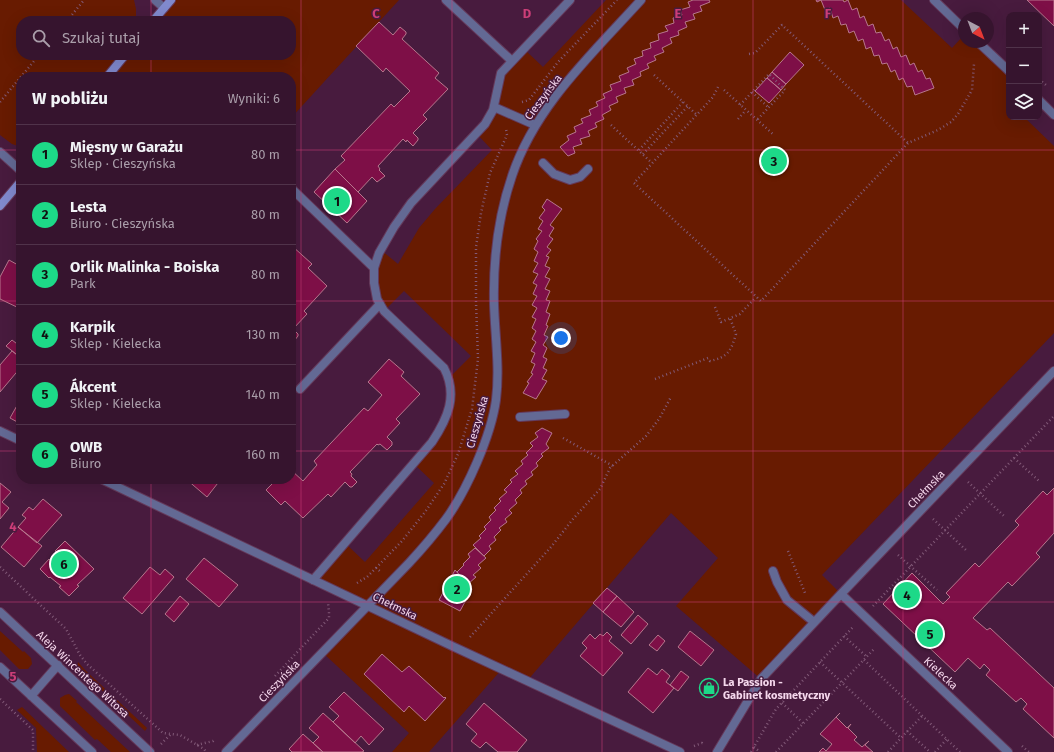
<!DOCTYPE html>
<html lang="pl">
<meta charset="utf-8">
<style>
:root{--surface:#36142e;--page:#41213a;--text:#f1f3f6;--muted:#aa9eaa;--line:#50334a;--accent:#1dd988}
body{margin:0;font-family:"Fira Sans",sans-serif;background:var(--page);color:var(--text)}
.controls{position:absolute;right:12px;top:12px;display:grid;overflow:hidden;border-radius:8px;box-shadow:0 4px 16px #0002}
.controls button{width:36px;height:36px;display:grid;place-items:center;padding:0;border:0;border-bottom:1px solid var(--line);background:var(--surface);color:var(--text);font:20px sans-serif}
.compass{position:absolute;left:958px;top:12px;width:36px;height:36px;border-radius:50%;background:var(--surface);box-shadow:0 4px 16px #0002;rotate:138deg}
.you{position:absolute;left:561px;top:338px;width:14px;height:14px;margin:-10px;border:3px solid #fff;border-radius:50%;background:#1a73e8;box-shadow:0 0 0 6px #1a73e833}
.badge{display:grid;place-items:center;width:26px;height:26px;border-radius:50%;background:var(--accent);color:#111;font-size:13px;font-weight:700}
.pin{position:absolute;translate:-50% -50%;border:2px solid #fff;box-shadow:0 1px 4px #0006}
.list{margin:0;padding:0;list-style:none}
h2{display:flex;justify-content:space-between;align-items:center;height:52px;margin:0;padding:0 16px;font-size:17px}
h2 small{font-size:13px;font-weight:400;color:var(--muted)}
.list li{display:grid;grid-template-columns:26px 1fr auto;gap:12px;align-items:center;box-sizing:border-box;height:60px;padding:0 16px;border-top:1px solid var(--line)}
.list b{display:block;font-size:15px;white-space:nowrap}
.list p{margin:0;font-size:13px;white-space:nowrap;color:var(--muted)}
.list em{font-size:13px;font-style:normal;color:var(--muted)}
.icon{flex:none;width:22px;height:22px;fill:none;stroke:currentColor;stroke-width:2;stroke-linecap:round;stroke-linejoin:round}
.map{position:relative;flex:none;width:1054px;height:752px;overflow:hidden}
.search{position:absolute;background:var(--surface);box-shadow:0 4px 16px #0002;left:16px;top:16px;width:280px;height:44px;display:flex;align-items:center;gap:10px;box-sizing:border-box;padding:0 14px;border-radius:16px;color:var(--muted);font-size:15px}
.panel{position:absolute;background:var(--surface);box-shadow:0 4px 16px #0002;left:16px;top:72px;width:280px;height:412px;border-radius:16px}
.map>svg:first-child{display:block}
</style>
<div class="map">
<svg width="1054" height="752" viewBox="0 0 1054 752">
<rect width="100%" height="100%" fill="#481b3e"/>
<path fill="#681b01" d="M 0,0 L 134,0 L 136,9 L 136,21 L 21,21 L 21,55 L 291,55 L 291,21 L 153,21 L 171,0 L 399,0 L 291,118 L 291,77 L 21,77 L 21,147 L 12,144 L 0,135 Z
M 606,0 L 901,0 L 952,48 L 964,35 L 964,42 L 978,42 L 1009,71 L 1009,117 L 1024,117 L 1054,146 L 1054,333 L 822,575 L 841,594 L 761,679 L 676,606 L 718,558 L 671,513 L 527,681 L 502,669 L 429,752 L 392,752 L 409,733 L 322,652 L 367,605 L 313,580 L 345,543 L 365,562 L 434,483 L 414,464 L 449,409 L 449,378 L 471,356 L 404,291 L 384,311 L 374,283 L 381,250 L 398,264 L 419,228 L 435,209 L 492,150 L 476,133 L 485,124 L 501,73 L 524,49 L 543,67 Z
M 0,631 L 23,652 L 24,651 L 31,658 L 32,664 L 28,669 L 19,669 L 0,650 Z
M 78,662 L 85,670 L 147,728 L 145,731 L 77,667 Z
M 69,694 L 77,701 L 76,702 L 130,752 L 111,752 L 97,739 L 95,740 L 60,706 L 60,698 L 65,695 Z
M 22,707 L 69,752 L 37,752 L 36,728 L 17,710 Z"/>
<path fill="#7e0f47" stroke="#b7778d" d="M 693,0 L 709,0 L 710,2 L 700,6 L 702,11 L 693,14 L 695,19 L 685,22 L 687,27 L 678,31 L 679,35 L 670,38 L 672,43 L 662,48 L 664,52 L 654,56 L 656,60 L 647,64 L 649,68 L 640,72 L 641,76 L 632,80 L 634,85 L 624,88 L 626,93 L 616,97 L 618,102 L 609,106 L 611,110 L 602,115 L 604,119 L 595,123 L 597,127 L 588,131 L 590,136 L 580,139 L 582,144 L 573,147 L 575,153 L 568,156 L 560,147 L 569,140 L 567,136 L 576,132 L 574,127 L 583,123 L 581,119 L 591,115 L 589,110 L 598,106 L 596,102 L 605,98 L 603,94 L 612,90 L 610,85 L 621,81 L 619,76 L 629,72 L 627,68 L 636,64 L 634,59 L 643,56 L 642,51 L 651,48 L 650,43 L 659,40 L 658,34 L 668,31 L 665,26 L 674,23 L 673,18 L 682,15 L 680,10 L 690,7 L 688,2 Z
M 816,0 L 843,0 L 844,2 L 848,0 L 852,10 L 857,8 L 860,18 L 864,16 L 868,26 L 873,24 L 876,33 L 881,32 L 885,41 L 889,39 L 893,49 L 897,47 L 901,57 L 906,55 L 910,65 L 914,63 L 918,72 L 922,70 L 926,79 L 930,78 L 934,88 L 915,95 L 912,86 L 907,87 L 903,78 L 899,80 L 895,70 L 891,72 L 887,63 L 882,64 L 879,55 L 874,56 L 871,47 L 866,49 L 863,39 L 858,41 L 854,31 L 849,33 L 846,24 L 841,25 L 838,16 L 833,18 L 830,8 L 825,10 L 821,0 L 817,2 Z
M 1027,0 L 1054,0 L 1054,26 Z
M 379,22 L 393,35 L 400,27 L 406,32 L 406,34 L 402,39 L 439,73 L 435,78 L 448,89 L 423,115 L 427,119 L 413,133 L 418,138 L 418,140 L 413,146 L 407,140 L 406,142 L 403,139 L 378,166 L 380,169 L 379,170 L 385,176 L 377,182 L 372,177 L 358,192 L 335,169 L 345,160 L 341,156 L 391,104 L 394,107 L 410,91 L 386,68 L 383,72 L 356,46 Z
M 790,52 L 804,65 L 786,84 L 772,72 Z
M 772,72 L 786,84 L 781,90 L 767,78 Z
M 767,78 L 781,90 L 769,103 L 755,91 Z
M 335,169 L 367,201 L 347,223 L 314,192 Z
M 547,199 L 562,209 L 550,225 L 554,228 L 549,236 L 553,239 L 547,247 L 551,250 L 546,256 L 549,257 L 545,266 L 550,268 L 545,277 L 550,279 L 545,289 L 550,291 L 546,300 L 550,301 L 546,312 L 550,314 L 546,325 L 548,326 L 544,335 L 548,337 L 543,345 L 547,348 L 543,357 L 547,359 L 543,368 L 547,370 L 542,379 L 547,381 L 536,399 L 523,393 L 529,383 L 527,382 L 533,374 L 531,373 L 535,364 L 531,362 L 535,353 L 531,351 L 536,342 L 532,339 L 536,331 L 532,328 L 536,319 L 532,317 L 537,308 L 532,305 L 537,296 L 533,294 L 537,285 L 533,283 L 538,274 L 533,272 L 538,263 L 534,261 L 538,252 L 534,249 L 538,241 L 536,239 L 542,231 L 538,229 L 543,221 L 539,218 L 545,210 L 542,207 Z
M 291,245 L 312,264 L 308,268 L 327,286 L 304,311 L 307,314 L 293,329 L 298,334 L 298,336 L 294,341 L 291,339 Z
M 21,259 L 21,309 L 0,299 L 0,277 L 9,260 L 18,265 Z
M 12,340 L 21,347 L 21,358 L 6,346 Z
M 12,351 L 21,358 L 21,367 L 0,392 L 0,365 Z
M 389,359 L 404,372 L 401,376 L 420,394 L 396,419 L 400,423 L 387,437 L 392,442 L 392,445 L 387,450 L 380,444 L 378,445 L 377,444 L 350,472 L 352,474 L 351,476 L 357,482 L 352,487 L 350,487 L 345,482 L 331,497 L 328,494 L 303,518 L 285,501 L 281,505 L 266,490 L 277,479 L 291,479 L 291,470 L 303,481 L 317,465 L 314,461 L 364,408 L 368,411 L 382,395 L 368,382 Z
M 19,402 L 21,402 L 21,424 L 10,418 Z
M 542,428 L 552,433 L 546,444 L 549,448 L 541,454 L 543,456 L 536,463 L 538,466 L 531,472 L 533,475 L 525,481 L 527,484 L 520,490 L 522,493 L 515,500 L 517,503 L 509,510 L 512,513 L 505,519 L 507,522 L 499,528 L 501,530 L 494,537 L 496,540 L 489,546 L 491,549 L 484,556 L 473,545 L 481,538 L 479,536 L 486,529 L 484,527 L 491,520 L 489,517 L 496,510 L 494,508 L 501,501 L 499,499 L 507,492 L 504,490 L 512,482 L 510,480 L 518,474 L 515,471 L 523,464 L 521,461 L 528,455 L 526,453 L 533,446 L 530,443 L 538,437 L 535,433 Z
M 186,479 L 221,479 L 207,497 Z
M 0,483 L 11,492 L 2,502 L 9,508 L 0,519 Z
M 1054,488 L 1054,533 L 1036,553 L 1040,557 L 1012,586 L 1008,582 L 973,618 L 987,630 L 990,628 L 1054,688 L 1054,738 L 1023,709 L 1027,704 L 1021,698 L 1016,702 L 986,675 L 990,670 L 984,664 L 980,669 L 968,658 L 955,672 L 883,604 L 912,573 L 943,604 L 950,597 L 946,593 L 975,563 L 979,567 L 1019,525 L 1015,521 L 1043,491 L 1047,495 Z
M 43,499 L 62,515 L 37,543 L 18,527 L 26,518 L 22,515 L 29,507 L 33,510 Z
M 18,527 L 42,546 L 24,567 L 1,547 Z
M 65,541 L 94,569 L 77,585 L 79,586 L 69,596 L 59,587 L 61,586 L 50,577 L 49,578 L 40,569 L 49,559 L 50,560 L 57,552 L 55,551 Z
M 475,548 L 486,558 L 478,565 L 481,568 L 473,575 L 476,577 L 468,584 L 457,572 L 464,565 L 463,564 L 470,557 L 468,554 Z
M 204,558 L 238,585 L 219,607 L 186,579 Z
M 150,567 L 160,575 L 165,569 L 174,577 L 142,614 L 123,598 Z
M 455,570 L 472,589 L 460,611 L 439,600 Z
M 607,588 L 617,596 L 603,612 L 593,603 Z
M 180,596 L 189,604 L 174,622 L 165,614 Z
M 617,596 L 634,612 L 621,627 L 603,612 Z
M 638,615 L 648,624 L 631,644 L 621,635 Z
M 690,631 L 714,650 L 701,666 L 678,647 Z
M 607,632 L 612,637 L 609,641 L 623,653 L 603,676 L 580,656 L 587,648 L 582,643 L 590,634 L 595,639 L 600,634 L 603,636 Z
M 658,635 L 665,641 L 657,651 L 649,645 Z
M 382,654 L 402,672 L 409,666 L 444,698 L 445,697 L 446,698 L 425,721 L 409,706 L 404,712 L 364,674 Z
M 648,668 L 657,675 L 662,669 L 670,676 L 666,682 L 674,688 L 653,713 L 628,692 Z
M 681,671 L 689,677 L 678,691 L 670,685 Z
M 344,692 L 384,729 L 369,745 L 361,736 L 355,743 L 333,722 L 339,716 L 329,707 Z
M 484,703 L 527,740 L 517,752 L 498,752 L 486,742 L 480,748 L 471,741 L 477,734 L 466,724 Z
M 323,713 L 333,722 L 364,751 L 362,752 L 323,752 L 313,743 L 319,737 L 309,728 Z
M 840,713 L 836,717 L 847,728 L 851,724 L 848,728 L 857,737 L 854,740 L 862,747 L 869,741 L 865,745 L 873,752 L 819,752 L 823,748 L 826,751 L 832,744 L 820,734 Z
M 303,734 L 323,752 L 292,752 L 289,749 Z"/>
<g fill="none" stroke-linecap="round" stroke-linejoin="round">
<defs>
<path id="service" d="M 155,0 L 164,8
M 446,0 L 512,61
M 494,107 L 535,125
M 0,152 L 21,171
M 543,163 L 554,174 L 570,180 L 580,177 L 588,169
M 291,188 L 374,268
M 300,389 L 380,304
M 520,417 L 565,414
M 773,571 L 777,582 L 787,600 L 814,622
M 313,580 L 432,442 C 448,418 458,395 444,368 L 384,311 L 377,299 L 374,283 L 374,268 L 379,253 L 394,227 L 411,203 L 485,124 L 493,110 L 501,73 L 570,0"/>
<path id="minor" d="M 934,0 L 964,29
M 978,42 L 1009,71
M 1039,100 L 1054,115
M 0,431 L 21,441
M 101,479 L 452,646 L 680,752
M 841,594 L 1008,752
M 226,752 L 409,563 C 422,549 434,535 446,519 C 467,490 491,436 496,400 C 500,368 495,336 494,304 C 493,261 498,217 512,176 C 535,106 593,53 641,0
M 717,752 L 761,679 L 841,594 L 1054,371"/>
<path id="tertiary" d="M 0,612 L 150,752
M 0,667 L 92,752
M 31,696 L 58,665"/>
<path id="secondary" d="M 153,21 L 171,0
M 107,77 L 125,55
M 0,206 L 21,181"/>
</defs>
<use href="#service" stroke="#64395a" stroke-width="10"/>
<use href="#minor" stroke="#64395a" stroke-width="10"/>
<use href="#tertiary" stroke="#64395a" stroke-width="10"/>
<use href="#secondary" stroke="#64395a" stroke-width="10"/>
<path stroke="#825a78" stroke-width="2.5" stroke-dasharray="1 3" stroke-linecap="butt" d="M 67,21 L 84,0
M 749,54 L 755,53 L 782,25 L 908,143
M 654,75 L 697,115
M 1039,79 L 1046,85
M 718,87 L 713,97 L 634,183 L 761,301 L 908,143 L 938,130 L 951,122 L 958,114 L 972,90 L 974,64
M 724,90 L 774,135
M 752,92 L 769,108
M 0,102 L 39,55
M 522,102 L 529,100 L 558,62 L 617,0
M 740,105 L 769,74 L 785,90 L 757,120
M 738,119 L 746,110
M 611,125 L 652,163
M 639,150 L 683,102
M 643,154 L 688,106
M 715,307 L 721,322 L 740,314 L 756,297
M 655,379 L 708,358 L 710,361 C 728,357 731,351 736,334 L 730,318
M 563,438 L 613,466
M 1014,458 L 1039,481
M 968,482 L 1005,517
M 933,519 L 967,551
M 788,551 L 805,593
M 898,555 L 937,590
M 0,567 L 66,629 L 80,655 L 87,664 L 163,733 L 180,735 L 204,749 L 206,752
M 376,568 L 402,541 L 425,512 L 444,484 L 458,454 L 472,409 L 478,359 L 476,302 L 476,247 L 481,213 L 490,173 L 507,135 L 506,129
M 357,583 L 367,577 L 376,568 L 381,572
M 873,606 L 1054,416
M 844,636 L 867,657
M 470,637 L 551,547 L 573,519 L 600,489 L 610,468 L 646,436 L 659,419 L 671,397
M 864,660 L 960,752
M 820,662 L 901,738 L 922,716
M 275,676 L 329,618 L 329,612 L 328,603
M 0,699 L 33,730 L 33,752
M 782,703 L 803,723
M 907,731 L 930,752
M 161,744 L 171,734
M 197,745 L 213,741 L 215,739
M 694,746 L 702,743 L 704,745
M 1022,746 L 1029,752
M 754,747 L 760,752
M 751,752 L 776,709 L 853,627
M 776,752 L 875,648
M 888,752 L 901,738
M 935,752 L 947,739"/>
<use href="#service" stroke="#636994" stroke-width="8"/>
<use href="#minor" stroke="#636994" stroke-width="8"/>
<use href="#tertiary" stroke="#636994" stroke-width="8"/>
<use href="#secondary" stroke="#8089cd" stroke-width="8"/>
</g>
<path fill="none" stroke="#cc3e78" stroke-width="1" stroke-opacity="0.55" d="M 151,0 L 151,21M 301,0 L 301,752M 452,0 L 452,752M 602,0 L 602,752M 753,0 L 753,752M 903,0 L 903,752M 151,55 L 151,77M 0,150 L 21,150M 291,150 L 1054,150M 0,301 L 21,301M 291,301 L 1054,301M 0,451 L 21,451M 291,451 L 1054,451M 151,479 L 151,752M 0,602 L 1054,602"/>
<defs>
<symbol id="shop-ring" viewBox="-11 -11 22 22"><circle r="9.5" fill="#481b3e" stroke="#1dd988" stroke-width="1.5"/><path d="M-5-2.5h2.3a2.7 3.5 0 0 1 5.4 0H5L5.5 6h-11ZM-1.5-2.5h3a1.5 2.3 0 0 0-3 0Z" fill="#1dd988"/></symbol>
</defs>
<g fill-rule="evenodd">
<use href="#shop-ring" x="698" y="677" width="22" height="22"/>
</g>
<g text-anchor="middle" stroke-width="3" stroke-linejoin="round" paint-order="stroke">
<g font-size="11" fill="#f5d7ec" stroke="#481b3e">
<text transform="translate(543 97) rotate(-53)" y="4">Cieszyńska</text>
<text transform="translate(477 422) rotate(-74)" y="4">Cieszyńska</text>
<text transform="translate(926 489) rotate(-46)" y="4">Chełmska</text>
<text transform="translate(395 606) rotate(26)" y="4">Chełmska</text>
<text transform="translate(941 673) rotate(43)" y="4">Kielecka</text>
<text transform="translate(83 674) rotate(43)" y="4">Aleja Wincentego Witosa</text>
<text transform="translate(279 681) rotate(-46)" y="4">Cieszyńska</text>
</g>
<g font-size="11" font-weight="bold" fill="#f5d7ec" stroke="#481b3e" text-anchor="start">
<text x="723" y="686">La Passion -<tspan x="723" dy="13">Gabinet kosmetyczny</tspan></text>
</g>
</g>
<g font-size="13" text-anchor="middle" font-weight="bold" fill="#cc3e78" stroke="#481b3e" stroke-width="3" stroke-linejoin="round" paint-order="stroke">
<text x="376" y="18">C</text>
<text x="527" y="18">D</text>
<text x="678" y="18">E</text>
<text x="828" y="18">F</text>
<text x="13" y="531">4</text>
<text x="13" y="681">5</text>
</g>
</svg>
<div class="controls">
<button>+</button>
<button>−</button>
<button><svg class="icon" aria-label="layers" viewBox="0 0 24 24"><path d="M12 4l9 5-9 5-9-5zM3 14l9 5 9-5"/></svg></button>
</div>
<svg class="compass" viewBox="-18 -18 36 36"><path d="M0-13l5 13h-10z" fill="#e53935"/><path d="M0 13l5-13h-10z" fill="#aa9eaa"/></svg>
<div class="you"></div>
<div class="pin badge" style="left:337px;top:201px">1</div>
<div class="pin badge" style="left:457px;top:589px">2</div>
<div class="pin badge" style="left:774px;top:161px">3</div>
<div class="pin badge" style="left:907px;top:595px">4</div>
<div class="pin badge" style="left:930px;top:634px">5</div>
<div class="pin badge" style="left:64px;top:564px">6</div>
<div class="search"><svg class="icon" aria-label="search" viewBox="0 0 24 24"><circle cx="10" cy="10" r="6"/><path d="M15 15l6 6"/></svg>Szukaj tutaj</div>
<section class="panel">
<h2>W pobliżu<small>Wyniki: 6</small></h2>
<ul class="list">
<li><span class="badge">1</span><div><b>Mięsny w Garażu</b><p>Sklep · Cieszyńska</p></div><em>80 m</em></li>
<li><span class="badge">2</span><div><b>Lesta</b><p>Biuro · Cieszyńska</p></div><em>80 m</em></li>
<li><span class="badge">3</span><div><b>Orlik Malinka - Boiska</b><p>Park</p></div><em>80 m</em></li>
<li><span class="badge">4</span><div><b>Karpik</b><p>Sklep · Kielecka</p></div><em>130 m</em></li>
<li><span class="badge">5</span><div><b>Ákcent</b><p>Sklep · Kielecka</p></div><em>140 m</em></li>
<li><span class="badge">6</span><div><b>OWB</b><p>Biuro</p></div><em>160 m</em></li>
</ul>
</section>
</div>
